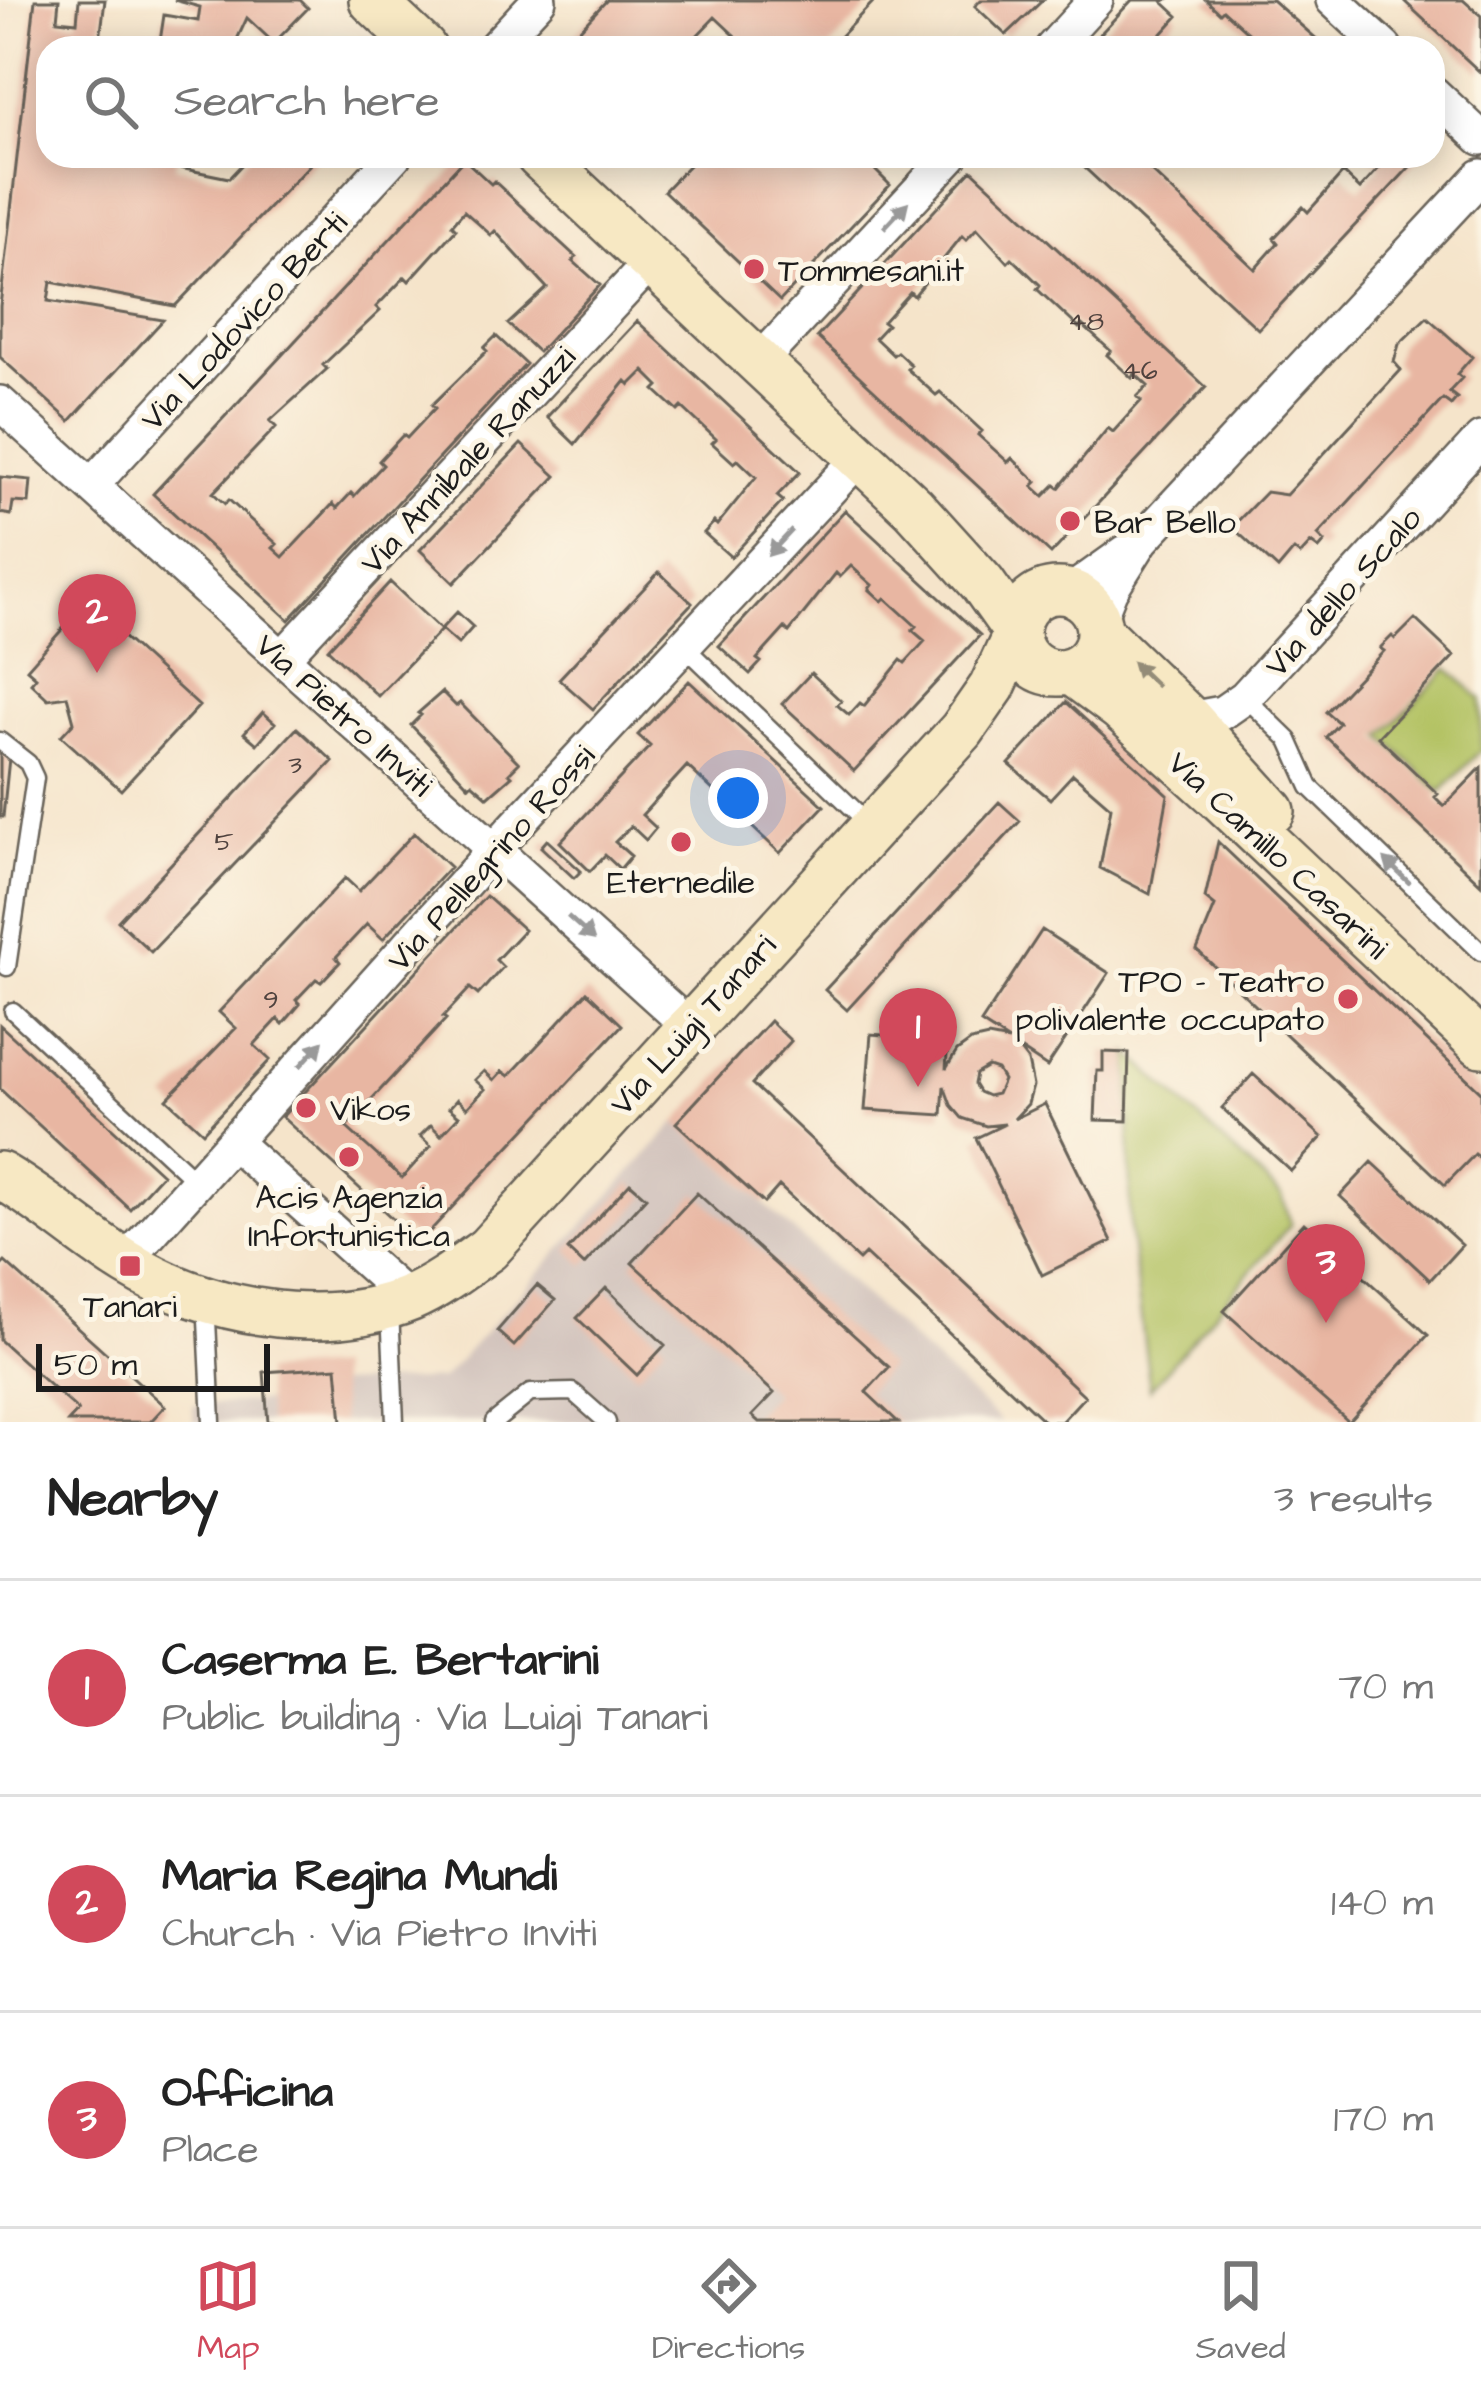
<!DOCTYPE html>
<meta charset="utf-8">
<style>
:root{--surface:#fff;--page:#f2f2f2;--text:#222;--muted:#767676;--line:#e0e0e0;--accent:#d1495b}
body{margin:0;font-family:"Architects Daughter",sans-serif;background:var(--page);color:var(--text)}
.scale{position:absolute;left:36px;bottom:30px;width:234px;box-sizing:border-box;padding-left:12px;border:6px solid #1c1c1c;border-top:0;font-size:33px;line-height:42px;white-space:nowrap;color:#1c1c1c;-webkit-text-stroke:9px #fcf5e5;paint-order:stroke}
.you{position:absolute;left:738px;top:798px;width:42px;height:42px;margin:-30px;border:9px solid #fff;border-radius:50%;background:#1a73e8;box-shadow:0 0 0 18px #1a73e833}
.badge{display:grid;place-items:center;width:78px;height:78px;border-radius:50%;background:var(--accent);color:#fff;font-size:39px;font-weight:700}
.pin{position:absolute;translate:-50% -99px;filter:drop-shadow(0 3px 6px #0008)}
.pin::after{content:'';position:absolute;top:63px;width:42px;height:36px;background:inherit;clip-path:polygon(0 0,100% 0,50% 100%)}
.list{margin:0;padding:0;list-style:none}
h2{display:flex;justify-content:space-between;align-items:center;height:156px;margin:0;padding:0 48px;font-size:51px}
h2 small{font-size:39px;font-weight:400;color:var(--muted)}
.list li{display:grid;grid-template-columns:78px 1fr auto;gap:36px;align-items:center;box-sizing:border-box;height:216px;padding:0 48px;border-top:3px solid var(--line)}
.list b{display:block;font-size:45px;white-space:nowrap}
.list p{margin:0;font-size:39px;white-space:nowrap;color:var(--muted)}
.list em{font-size:39px;font-style:normal;color:var(--muted)}
.icon{flex:none;width:66px;height:66px;fill:none;stroke:currentColor;stroke-width:2;stroke-linecap:round;stroke-linejoin:round}
.map{position:relative;flex:none;width:1481px;height:1422px;overflow:hidden}
.search{position:absolute;background:var(--surface);box-shadow:0 6px 30px #0003;left:36px;right:36px;top:36px;height:132px;display:flex;align-items:center;gap:30px;box-sizing:border-box;padding:0 42px;border-radius:36px;color:var(--muted);font-size:45px}
.sheet{height:804px;background:var(--surface)}
nav{display:flex;justify-content:space-around;align-items:center;box-sizing:border-box;height:168px;border-top:3px solid var(--line);background:var(--surface);font-size:33px;color:var(--muted)}
nav a{display:grid;justify-items:center;gap:6px}
nav .on{color:var(--accent)}
.map>svg:first-child{display:block}
</style>
<div class="map">
<svg width="1481" height="1422" viewBox="0 0 1481 1422">
<rect width="100%" height="100%" fill="#fcf5e5"/>
<filter id="ink" filterUnits="userSpaceOnUse"><feTurbulence type="fractalNoise" baseFrequency=".00833" numOctaves="2"/><feDisplacementMap in="SourceGraphic" scale="24" xChannelSelector="R" yChannelSelector="G"/><feConvolveMatrix kernelMatrix="1 2 1 2 8 2 1 2 1" color-interpolation-filters="sRGB"/></filter>
<filter id="wash" filterUnits="userSpaceOnUse"><feTurbulence type="fractalNoise" baseFrequency=".004" numOctaves="4" result="noise"/><feDisplacementMap in="SourceGraphic" scale="48" xChannelSelector="R" yChannelSelector="G"/><feGaussianBlur stdDeviation="2.7" result="paint"/><feColorMatrix in="noise" values="0 0 0 0 0 0 0 0 0 0 0 0 0 0 0 0 0 1.4 0 .05"/><feComposite in="paint" operator="in"/></filter>
<g filter="url(#wash)">
<rect width="100%" height="100%" fill="#f5e4ca"/>
<path fill="#cfc0ba" d="M 676,1123 L 1001,1422 L 194,1422 L 193,1405 L 266,1401 L 338,1384 L 442,1379 Z"/>
<path fill="#b3c264" stroke="#686f40" stroke-width="3" d="M 1448,668 L 1481,699 L 1481,750 L 1441,792 L 1382,736 Z
M 1129,1053 L 1282,1196 L 1291,1224 L 1150,1389 L 1130,1232 Z"/>
<g id="blocks">
<path fill="#e8b6a2" fill-rule="evenodd" d="M 35,0 L 59,0 L 57,20 L 77,22 L 79,0 L 105,0 L 99,48 L 48,48 L 48,156 L 177,156 L 175,167 L 229,178 L 250,156 L 318,156 L 175,306 L 51,282 L 48,301 L 163,320 L 70,421 L 0,357 L 0,306 Z
M 174,0 L 300,0 L 308,8 L 274,43 L 247,18 L 233,48 L 159,48 L 164,15 L 198,21 L 200,7 Z
M 607,0 L 875,0 L 829,48 L 748,48 L 715,17 L 685,48 L 562,48 Z
M 981,0 L 1043,0 L 1006,35 L 975,6 Z
M 1132,0 L 1166,0 L 1163,2 L 1178,16 L 1149,48 L 1087,48 Z
M 1206,0 L 1272,0 L 1327,48 L 1265,48 L 1223,10 L 1220,13 Z
M 1403,0 L 1463,0 L 1481,16 L 1481,73 Z
M 698,156 L 861,156 L 890,185 L 780,301 L 664,191 Z
M 1072,156 L 1135,156 L 1255,269 L 1278,243 L 1274,238 L 1303,207 L 1308,212 L 1343,173 L 1360,189 L 1381,166 L 1369,156 L 1420,156 L 1258,329 Z
M 464,159 L 491,184 L 494,181 L 576,257 L 573,261 L 600,285 L 538,352 L 508,324 L 547,288 L 495,231 L 491,235 L 464,211 L 452,225 L 456,229 L 409,281 L 405,277 L 376,307 L 380,311 L 323,365 L 327,369 L 270,421 L 276,427 L 213,493 L 225,504 L 229,500 L 277,544 L 273,548 L 283,557 L 333,504 L 337,508 L 351,493 L 354,496 L 383,465 L 379,461 L 403,435 L 407,438 L 435,408 L 432,405 L 487,351 L 484,348 L 496,336 L 526,364 L 289,620 L 153,494 Z
M 972,170 L 1206,387 L 1051,554 L 817,337 ZM 977,228 L 1008,262 L 1012,258 L 1040,285 L 1037,289 L 1079,328 L 1082,325 L 1111,351 L 1107,355 L 1132,378 L 1135,374 L 1148,386 L 1137,397 L 1141,401 L 1113,432 L 1108,428 L 1059,488 L 1055,485 L 1044,496 L 1033,486 L 1037,482 L 1012,458 L 1008,462 L 978,435 L 982,431 L 940,392 L 936,395 L 907,369 L 911,365 L 897,352 L 893,355 L 875,338 L 887,325 L 883,322 L 910,292 L 914,296 L 962,236 L 966,240 Z
M 1427,317 L 1472,357 L 1457,374 L 1462,378 L 1449,392 L 1457,398 L 1451,405 L 1443,399 L 1318,535 L 1325,542 L 1319,549 L 1311,543 L 1300,555 L 1294,550 L 1278,569 L 1232,527 L 1266,492 L 1286,495 L 1401,370 L 1394,362 L 1399,344 Z
M 637,321 L 800,472 L 777,496 L 783,501 L 731,557 L 704,533 L 714,522 L 717,525 L 756,477 L 738,460 L 734,463 L 712,443 L 716,439 L 682,407 L 678,411 L 655,390 L 659,386 L 644,371 L 630,385 L 626,381 L 575,444 L 547,417 Z
M 521,444 L 556,476 L 454,583 L 420,550 Z
M 0,477 L 31,480 L 29,503 L 13,502 L 11,515 L 0,513 Z
M 845,510 L 980,635 L 854,771 L 782,704 L 811,673 L 841,701 L 837,705 L 849,715 L 860,703 L 864,706 L 901,660 L 905,663 L 925,641 L 912,630 L 916,626 L 885,598 L 882,601 L 869,589 L 872,585 L 851,566 L 840,577 L 836,573 L 789,632 L 785,628 L 757,659 L 761,662 L 750,674 L 719,646 Z
M 659,572 L 692,603 L 593,709 L 559,679 Z
M 390,582 L 441,630 L 378,696 L 328,649 Z
M 100,593 L 119,612 L 110,625 L 199,706 L 121,790 L 61,736 L 74,722 L 67,696 L 48,699 L 31,683 L 36,677 L 27,669 L 82,607 L 85,610 Z
M 457,612 L 473,627 L 458,644 L 441,629 Z
M 1415,619 L 1454,656 L 1378,737 L 1438,794 L 1435,797 L 1444,806 L 1481,768 L 1481,884 L 1326,737 L 1339,723 L 1326,712 L 1384,651 L 1380,648 L 1392,636 L 1395,639 Z
M 689,681 L 824,806 L 780,853 L 687,766 L 642,815 L 656,828 L 646,840 L 631,826 L 615,842 L 631,856 L 620,869 L 605,855 L 590,871 L 560,842 L 650,746 L 638,735 Z
M 442,692 L 456,706 L 460,703 L 519,763 L 509,773 L 512,776 L 488,797 L 472,783 L 469,786 L 411,725 L 421,715 L 418,713 Z
M 1066,702 L 1168,795 L 1150,894 L 1100,868 L 1111,807 L 1073,774 L 1050,799 L 1009,764 Z
M 263,712 L 275,723 L 257,744 L 244,733 Z
M 297,728 L 333,761 L 151,952 L 118,921 Z
M 0,752 L 9,758 L 3,817 L 0,817 Z
M 999,802 L 1020,821 L 847,1010 L 825,990 Z
M 414,833 L 450,867 L 383,939 L 367,924 L 336,957 L 340,962 L 321,982 L 316,979 L 296,1000 L 300,1004 L 283,1024 L 278,1019 L 254,1045 L 270,1060 L 203,1132 L 167,1099 L 236,1028 L 219,1012 L 345,878 L 359,891 Z
M 547,840 L 581,871 L 574,878 L 541,847 Z
M 1218,842 L 1481,1092 L 1481,1159 L 1475,1154 L 1445,1185 L 1197,950 L 1215,906 L 1205,898 Z
M 486,896 L 524,930 L 496,960 L 503,967 L 478,995 L 470,988 L 443,1017 L 446,1019 L 346,1127 L 402,1178 L 431,1146 L 420,1136 L 431,1125 L 441,1135 L 459,1116 L 449,1108 L 457,1099 L 467,1108 L 485,1089 L 475,1080 L 484,1071 L 494,1080 L 502,1071 L 509,1076 L 587,992 L 622,1025 L 419,1243 L 282,1117 Z
M 1042,930 L 1109,973 L 1047,1067 L 1017,1047 L 1028,1061 L 1033,1086 L 1028,1104 L 1014,1119 L 1045,1104 L 1112,1241 L 1042,1275 L 976,1138 L 1005,1124 L 986,1126 L 962,1118 L 951,1105 L 944,1086 L 942,1115 L 865,1110 L 871,1034 L 948,1040 L 946,1069 L 957,1051 L 971,1041 L 988,1037 L 1009,1041 L 981,1023 ZM 988,1067 L 997,1070 L 1003,1080 L 997,1094 L 988,1096 L 979,1092 L 974,1084 L 976,1074 Z
M 770,1021 L 791,1041 L 752,1084 L 1085,1396 L 1061,1422 L 1045,1422 L 865,1254 L 859,1260 L 779,1186 L 764,1203 L 676,1123 Z
M 0,1025 L 162,1174 L 130,1209 L 0,1089 Z
M 1103,1052 L 1129,1053 L 1127,1121 L 1095,1120 L 1097,1071 L 1103,1071 Z
M 1253,1074 L 1322,1137 L 1291,1171 L 1222,1108 Z
M 1372,1162 L 1462,1245 L 1430,1280 L 1340,1196 Z
M 630,1183 L 646,1197 L 584,1265 L 568,1250 Z
M 697,1193 L 889,1367 L 866,1392 L 898,1422 L 759,1422 L 752,1416 L 774,1393 L 632,1263 Z
M 1304,1223 L 1428,1335 L 1349,1422 L 1224,1311 Z
M 5,1262 L 165,1406 L 150,1422 L 68,1422 L 78,1411 L 0,1340 L 0,1267 Z
M 537,1285 L 555,1300 L 514,1346 L 497,1331 Z
M 606,1288 L 665,1345 L 637,1375 L 577,1318 Z
M 337,1367 L 342,1422 L 268,1422 L 264,1372 Z"/>
</g>
</g>
<g filter="url(#ink)">
<use href="#blocks" fill-opacity="0" stroke="#686259" stroke-width="3"/>
<g fill="none" stroke-linecap="round" stroke-linejoin="round">
<defs>
<path id="lane" d="M 684,646 L 869,824
M 1245,697 L 1289,740 L 1310,787 L 1481,952
M 0,741 L 28,763 L 35,778 L 7,967
M 13,1011 L 197,1182
M 206,1300 L 212,1422
M 390,1309 L 395,1422
M 494,1422 L 530,1393 L 573,1392 L 607,1422"/>
<path id="street" d="M 1333,0 L 1385,48
M 494,48 L 539,0
M 1052,48 L 1096,0
M 1433,93 L 1481,138
M 759,362 L 951,156
M 0,403 L 689,1026
M 92,485 L 394,156
M 1070,592 L 1126,552
M 1098,621 L 1110,591 L 1142,540 L 1481,176
M 283,657 L 651,262
M 1189,719 L 1222,713 L 1245,697 L 1481,439
M 233,1142 L 408,1299
M 125,1262 L 511,831 L 860,457"/>
<path id="secondary" d="M 372,0 L 423,48
M 539,156 L 914,508 L 982,583 L 1016,631
M1017 632a41 41 0 1 1 82 0a41 41 0 1 1-82 0Z
M 1099,632 L 1189,719 L 1272,811
M 1070,671 L 1120,708 L 1218,796 L 1481,1044
M 0,1175 C 45,1201 84,1237 128,1264 C 206,1312 323,1334 411,1298 C 439,1286 463,1267 488,1249 L 962,730 L 992,687 L 1016,635"/>
</defs>
<use href="#lane" stroke="#686259" stroke-width="21"/>
<use href="#street" stroke="#686259" stroke-width="38"/>
<use href="#secondary" stroke="#686259" stroke-width="50"/>
<use href="#lane" stroke="#fff" stroke-width="16"/>
<use href="#street" stroke="#fff" stroke-width="33"/>
<use href="#secondary" stroke="#f7e8c3" stroke-width="45"/>
</g>
<defs><path id="oneway-solid" d="M-6-.8H1V-3.2L6.5 0L1 3.2V.8H-6Z" transform="scale(3)"/></defs>
<g fill="#999">
<use href="#oneway-solid" transform="translate(896 215) rotate(-47)"/>
<use href="#oneway-solid" transform="translate(780 543) rotate(133)"/>
<use href="#oneway-solid" transform="translate(1397 871) rotate(-136)"/>
<use href="#oneway-solid" transform="translate(581 928) rotate(42)"/>
<use href="#oneway-solid" transform="translate(311 1054) rotate(-48)"/>
</g>
<use fill="#948c78" href="#oneway-solid" transform="translate(1145 674) rotate(-136)"/>
</g>
<g fill="#d1495b" stroke="#fcf5e5" stroke-width="4.5">
<circle cx="754" cy="269" r="12"/>
<circle cx="1070" cy="521" r="12"/>
<circle cx="681" cy="842" r="12"/>
<circle cx="1348" cy="999" r="12"/>
<circle cx="306" cy="1108" r="12"/>
<circle cx="349" cy="1157" r="12"/>
<rect x="118" y="1254" width="24" height="24" rx="6"/>
</g>
<g text-anchor="middle" stroke-width="10" stroke-linejoin="round" paint-order="stroke">
<g font-size="27" fill="#4f423e">
<text x="1086" y="330">48</text>
<text x="1140" y="379">46</text>
<text x="295" y="773">3</text>
<text x="224" y="850">5</text>
<text x="271" y="1008">9</text>
</g>
<g font-size="33" fill="#1c1c1c" stroke="#fcf5e5" text-anchor="start">
<text x="778" y="281">Tommesani.it</text>
<text x="1094" y="533">Bar Bello</text>
<text x="681" y="893" text-anchor="middle">Eternedile</text>
<text x="1324" y="992" text-anchor="end">TPO - Teatro<tspan x="1324" dy="38">polivalente occupato</tspan></text>
<text x="330" y="1120">Vikos</text>
<text x="349" y="1208" text-anchor="middle">Acis Agenzia<tspan x="349" dy="38">Infortunistica</tspan></text>
<text x="130" y="1317" text-anchor="middle">Tanari</text>
</g>
<g font-size="33" fill="#1c1c1c" stroke="#fcf5e5">
<text transform="translate(243 320) rotate(-47)" y="12">Via Lodovico Berti</text>
<text transform="translate(467 459) rotate(-47)" y="12">Via Annibale Ranuzzi</text>
<text transform="translate(1342 591) rotate(-48)" y="12">Via dello Scalo</text>
<text transform="translate(345 714) rotate(42)" y="12">Via Pietro Inviti</text>
<text transform="translate(1279 854) rotate(43)" y="12">Via Camillo Casarini</text>
<text transform="translate(490 857) rotate(-48)" y="12">Via Pellegrino Rossi</text>
<text transform="translate(692 1024) rotate(-48)" y="12">Via Luigi Tanari</text>
</g>
</g>
</svg>
<div class="scale">50 m</div>
<div class="you"></div>
<div class="pin badge" style="left:918px;top:1087px">1</div>
<div class="pin badge" style="left:97px;top:673px">2</div>
<div class="pin badge" style="left:1326px;top:1323px">3</div>
<div class="search"><svg class="icon" aria-label="search" viewBox="0 0 24 24"><circle cx="10" cy="10" r="6"/><path d="M15 15l6 6"/></svg>Search here</div>
</div>
<section class="sheet">
<h2>Nearby<small>3 results</small></h2>
<ul class="list">
<li><span class="badge">1</span><div><b>Caserma E. Bertarini</b><p>Public building · Via Luigi Tanari</p></div><em>70 m</em></li>
<li><span class="badge">2</span><div><b>Maria Regina Mundi</b><p>Church · Via Pietro Inviti</p></div><em>140 m</em></li>
<li><span class="badge">3</span><div><b>Officina</b><p>Place</p></div><em>170 m</em></li>
</ul>
</section>
<nav>
<a class="on"><svg class="icon" aria-label="map" viewBox="0 0 24 24"><path d="M3 6l6-2 6 2 6-2v14l-6 2-6-2-6 2zM9 4v14M15 6v14"/></svg>Map</a>
<a><svg class="icon" aria-label="directions" viewBox="0 0 24 24"><path d="M12 3l9 9-9 9-9-9zM9 14v-3h6M13 9l2 2-2 2"/></svg>Directions</a>
<a><svg class="icon" aria-label="saved" viewBox="0 0 24 24"><path d="M7 4h10v16l-5-4-5 4z"/></svg>Saved</a>
</nav>
